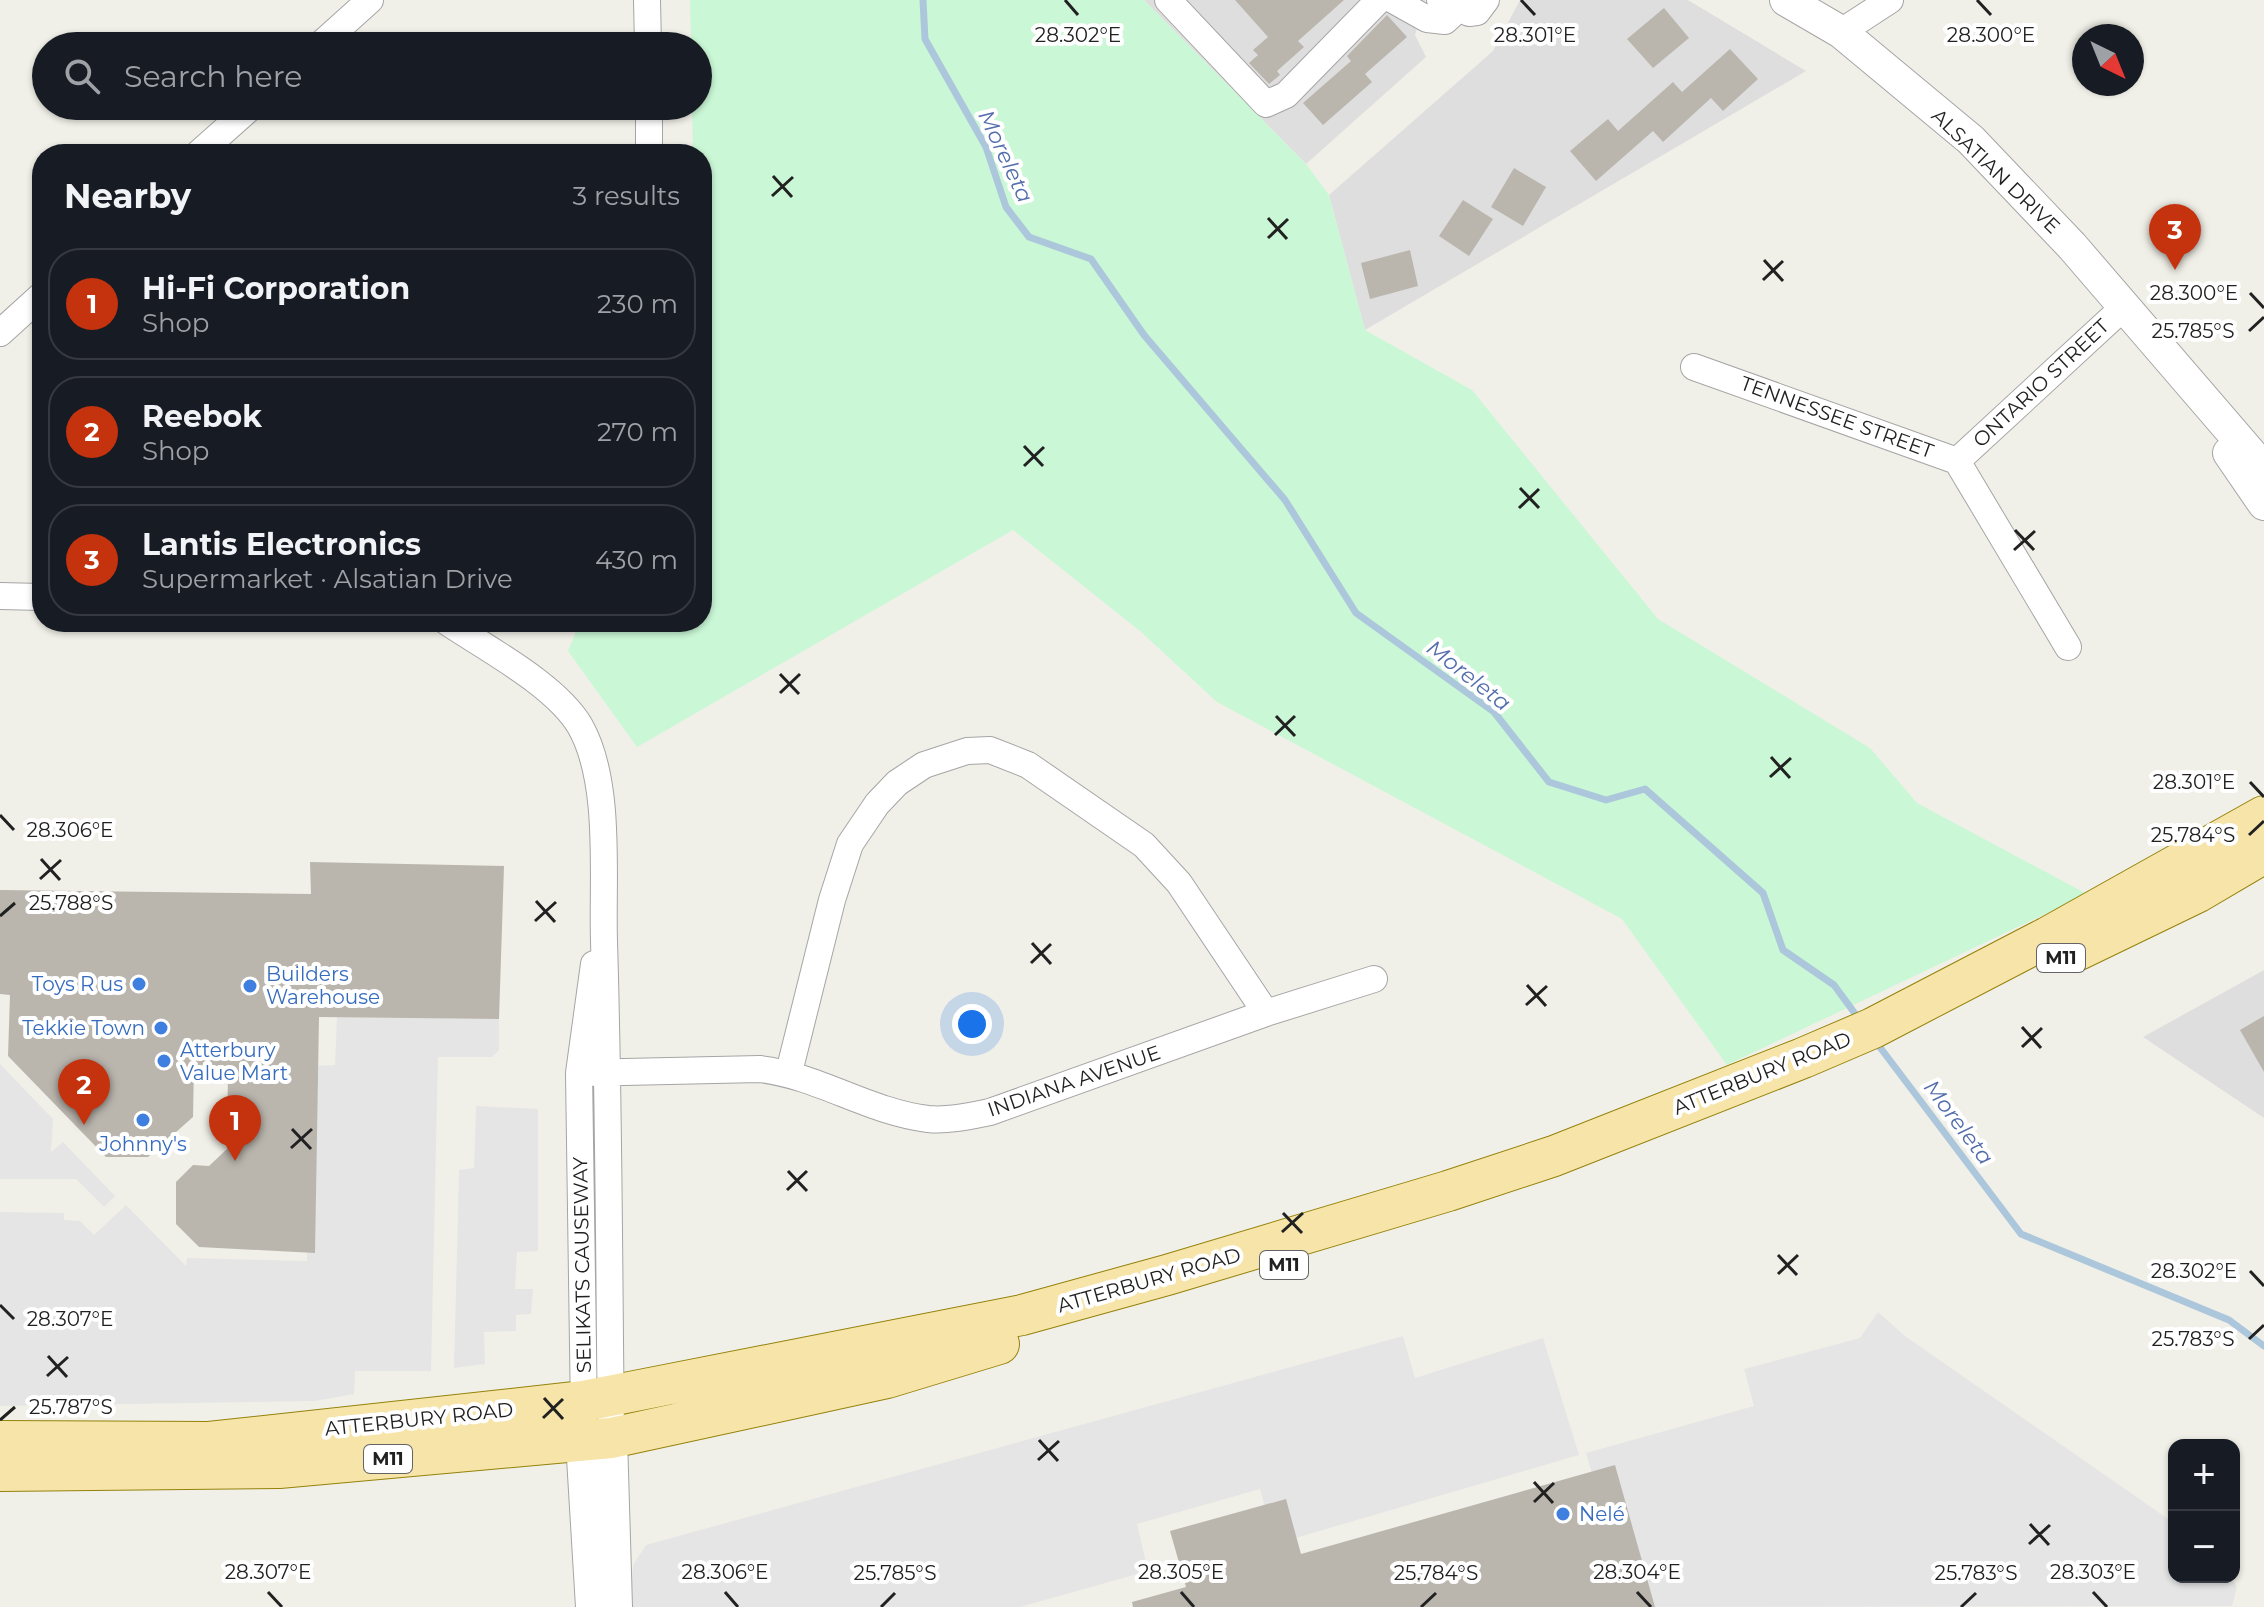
<!DOCTYPE html>
<meta charset="utf-8">
<style>
:root{--surface:#171b24;--page:#20242c;--text:#f1f3f6;--muted:#9ea1a6;--line:#363941;--accent:#c5320e}
body{margin:0;font-family:Montserrat,sans-serif;background:var(--page);color:var(--text)}
.controls{position:absolute;right:24px;bottom:24px;display:grid;overflow:hidden;border-radius:16px;box-shadow:0 2px 6px #0004}
.controls button{width:72px;height:72px;display:grid;place-items:center;padding:0;border:0;border-bottom:2px solid var(--line);background:var(--surface);color:var(--text);font:40px sans-serif}
.compass{position:absolute;left:2072px;top:24px;width:72px;height:72px;border-radius:50%;background:var(--surface);box-shadow:0 2px 6px #0004;rotate:137deg}
.you{position:absolute;left:972px;top:1024px;width:28px;height:28px;margin:-20px;border:6px solid #fff;border-radius:50%;background:#1a73e8;box-shadow:0 0 0 12px #1a73e833}
.badge{display:grid;place-items:center;width:52px;height:52px;border-radius:50%;background:var(--accent);color:#fff;font-size:26px;font-weight:700}
.pin{position:absolute;translate:-50% -66px;filter:drop-shadow(0 2px 4px #0008)}
.pin::after{content:'';position:absolute;top:42px;width:28px;height:24px;background:inherit;clip-path:polygon(0 0,100% 0,50% 100%)}
.list{margin:0;padding:0;list-style:none}
h2{display:flex;justify-content:space-between;align-items:center;height:104px;margin:0;padding:0 32px;font-size:34px}
h2 small{font-size:26px;font-weight:400;color:var(--muted)}
.list li{display:grid;grid-template-columns:52px 1fr auto;gap:24px;align-items:center;box-sizing:border-box;height:112px;margin:0 16px 16px;padding:0 16px;border:2px solid var(--line);border-radius:32px}
.list b{display:block;font-size:30px;white-space:nowrap}
.list p{margin:0;font-size:26px;white-space:nowrap;color:var(--muted)}
.list em{font-size:26px;font-style:normal;color:var(--muted)}
.icon{flex:none;width:44px;height:44px;fill:none;stroke:currentColor;stroke-width:2;stroke-linecap:round;stroke-linejoin:round}
.map{position:relative;flex:none;width:2264px;height:1607px;overflow:hidden}
.search{position:absolute;background:var(--surface);box-shadow:0 2px 6px #0004;left:32px;top:32px;width:680px;height:88px;display:flex;align-items:center;gap:20px;box-sizing:border-box;padding:0 28px;border-radius:44px;color:var(--muted);font-size:30px}
.panel{position:absolute;background:var(--surface);box-shadow:0 2px 6px #0004;left:32px;top:144px;width:680px;height:488px;border-radius:32px}
.map>svg:first-child{display:block}
</style>
<div class="map">
<svg width="2264" height="1607" viewBox="0 0 2264 1607">
<rect width="100%" height="100%" fill="#f1f0e8"/>
<path fill="#dfdede" d="M 1144,0 L 1425,0 L 1415,35 L 1426,57 L 1306,164 Z
M 1520,0 L 1688,0 L 1806,71 L 1365,330 L 1329,195 L 1493,51 Z
M 2264,970 L 2264,1118 L 2143,1037 Z"/>
<path fill="#caf7d6" d="M 690,0 L 1144,0 L 1306,164 L 1329,195 L 1365,330 L 1472,390 L 1658,619 L 1870,748 L 1917,803 L 2087,894 L 1727,1065 L 1622,919 L 1217,702 L 1140,631 L 1013,530 L 637,747 L 568,651 L 580,622 L 702,622 L 702,154 L 693,154 L 692,106 L 698,106 L 698,46 L 691,46 Z"/>
<path fill="#e5e5e5" d="M 337,1017 L 499,1019 L 499,1050 L 492,1057 L 438,1057 L 431,1371 L 355,1371 L 354,1394 L 315,1401 L 0,1406 L 0,1212 L 64,1213 L 64,1220 L 80,1221 L 94,1235 L 126,1205 L 186,1266 L 187,1258 L 307,1261 L 307,1253 L 315,1252 L 316,1066 L 335,1065 Z
M 0,1064 L 53,1119 L 51,1152 L 63,1142 L 115,1196 L 104,1207 L 76,1179 L 0,1179 Z
M 476,1106 L 538,1109 L 538,1251 L 517,1252 L 515,1289 L 533,1289 L 531,1314 L 516,1315 L 516,1331 L 484,1332 L 485,1364 L 454,1368 L 459,1170 L 474,1168 Z
M 1878,1312 L 1905,1336 L 2174,1523 L 2174,1577 L 2231,1577 L 2237,1587 L 2232,1606 L 1630,1607 L 1586,1453 L 1754,1406 L 1744,1369 L 1860,1338 Z
M 1403,1336 L 1415,1378 L 1543,1338 L 1579,1455 L 1275,1544 L 1260,1489 L 1137,1524 L 1148,1571 L 1020,1607 L 630,1607 L 633,1565 L 646,1545 Z"/>
<g fill="none" stroke-linecap="round" stroke-linejoin="round">
<path stroke="#acc7db" stroke-width="7" d="M 923,0 L 925,39 L 986,147 L 1006,207 L 1029,237 L 1091,259 L 1144,335 L 1285,500 L 1356,613 L 1494,712 L 1549,782 L 1606,800 L 1645,789 L 1763,893 L 1783,950 L 1834,985 L 1859,1019
M 1876,1042 L 2021,1234 L 2229,1320 L 2264,1346"/>
</g>
<path fill="#bab6ae" d="M 1235,0 L 1344,0 L 1298,41 L 1304,47 L 1277,71 L 1280,75 L 1269,84 L 1249,63 L 1258,55 L 1253,50 L 1268,37 Z
M 1664,8 L 1689,38 L 1653,68 L 1627,39 Z
M 1387,15 L 1407,37 L 1365,74 L 1372,82 L 1323,125 L 1303,103 L 1351,61 L 1347,56 Z
M 1730,49 L 1758,79 L 1723,111 L 1711,98 L 1663,142 L 1653,131 L 1596,181 L 1570,151 L 1608,119 L 1618,131 L 1673,82 L 1682,92 Z
M 1514,168 L 1546,187 L 1523,226 L 1491,207 Z
M 1463,200 L 1493,219 L 1469,256 L 1439,236 Z
M 1410,250 L 1418,286 L 1370,299 L 1361,263 Z
M 310,862 L 504,866 L 499,1019 L 319,1017 L 315,1253 L 199,1247 L 176,1224 L 176,1182 L 193,1165 L 209,1166 L 227,1149 L 228,1067 L 194,1065 L 193,1117 L 148,1157 L 106,1157 L 8,1056 L 10,995 L 0,994 L 0,890 L 311,894 Z
M 2264,1016 L 2264,1072 L 2240,1030 Z
M 1615,1465 L 1655,1607 L 1133,1607 L 1132,1602 L 1186,1587 L 1170,1531 L 1286,1499 L 1301,1554 Z"/>
<g fill="none" stroke-linecap="round" stroke-linejoin="round">
<defs>
<path id="minor" d="M 647,0 L 648,46
M 1168,0 L 1266,104 L 1286,95 L 1379,0
M 1393,0 L 1427,19 L 1445,21 L 1458,9
M 1440,0 L 1469,13 L 1477,12 L 1486,0
M 1841,32 L 1890,0
M 319,46 L 370,0
M 649,106 L 649,154
M 198,154 L 252,106
M 0,333 L 42,295
M 1694,367 L 1957,461 L 2068,647
M 1957,461 L 2125,306
M 0,596 L 42,597
M 447,622 C 487,649 556,685 580,726 C 612,782 602,878 604,941 C 609,1107 609,1273 611,1438
M 789,1072 L 832,900 L 850,844 L 877,804 L 897,783 L 924,765 L 967,751 L 990,750 L 1028,765 L 1144,845 L 1179,883 L 1266,1013
M 579,1073 L 760,1069 C 819,1076 869,1112 928,1119 C 949,1121 970,1116 990,1112 L 1266,1013 L 1374,979
M 584,1415 L 579,1073 L 594,964"/>
<path id="tertiary" d="M 1786,0 L 1841,32 L 1971,140 L 2072,246 L 2264,469
M 2229,453 L 2264,504
M 611,1438 L 616,1607
M 582,1441 L 592,1607"/>
<path id="primary" d="M 2078,950 L 2198,892 L 2264,853
M 0,1441 L 209,1442 L 584,1401 L 1022,1315 L 1167,1275 L 1448,1191 L 1554,1156 L 1803,1058 L 1873,1028 L 2048,937 L 2264,816
M 0,1471 L 279,1468 L 611,1438 L 887,1378 L 999,1344"/>
</defs>
<use href="#minor" stroke="#a5a5a5" stroke-width="28"/>
<use href="#tertiary" stroke="#a5a5a5" stroke-width="34"/>
<use href="#primary" stroke="#94820a" stroke-width="42"/>
<use href="#minor" stroke="#fff" stroke-width="26"/>
<use href="#tertiary" stroke="#fff" stroke-width="32"/>
<use href="#primary" stroke="#f6e4a8" stroke-width="40"/>
</g>
<path fill="none" stroke="#212121" stroke-width="3" d="M 1065,0 L 1078,15M 1521,0 L 1535,15M 1977,0 L 1991,15M 773,176 L 792,197M 772,196 L 793,177M 1268,218 L 1287,239M 1268,238 L 1288,219M 1764,260 L 1783,281M 1763,280 L 1783,261M 2250,293 L 2264,308M 2249,331 L 2264,317M 1024,446 L 1043,466M 1024,466 L 1044,447M 1520,488 L 1539,508M 1519,508 L 1539,489M 2015,530 L 2034,550M 2014,550 L 2035,531M 780,674 L 799,694M 780,693 L 800,674M 1276,716 L 1295,736M 1275,735 L 1295,716M 1771,757 L 1790,778M 1770,777 L 1791,758M 2250,782 L 2264,797M 0,815 L 14,830M 2249,835 L 2264,821M 41,859 L 60,880M 40,879 L 61,860M 536,901 L 555,922M 0,916 L 15,903M 535,921 L 556,902M 1032,943 L 1051,964M 1031,963 L 1051,944M 1527,985 L 1546,1006M 1526,1005 L 1547,986M 2022,1027 L 2041,1048M 2022,1047 L 2042,1028M 292,1129 L 311,1149M 291,1148 L 312,1129M 788,1171 L 807,1191M 787,1190 L 807,1171M 1283,1213 L 1302,1233M 1282,1232 L 1303,1213M 1778,1255 L 1797,1275M 2250,1271 L 2264,1286M 1778,1274 L 1798,1255M 0,1305 L 14,1319M 2249,1339 L 2264,1325M 48,1356 L 67,1377M 47,1376 L 68,1357M 544,1398 L 563,1419M 543,1418 L 563,1399M 0,1420 L 15,1407M 1039,1440 L 1058,1461M 1038,1460 L 1059,1441M 1534,1482 L 1553,1503M 1534,1502 L 1554,1483M 2030,1524 L 2049,1545M 2029,1544 L 2050,1525M 268,1592 L 282,1607M 725,1592 L 738,1607M 1181,1592 L 1194,1607M 1637,1592 L 1651,1607M 2093,1592 L 2107,1607M 881,1607 L 895,1593M 1421,1607 L 1436,1593M 1961,1607 L 1976,1593"/>
<g fill="#3f7fe0" stroke="#fff" stroke-width="3">
<circle cx="139" cy="984" r="8"/>
<circle cx="250" cy="986" r="8"/>
<circle cx="161" cy="1028" r="8"/>
<circle cx="164" cy="1061" r="8"/>
<circle cx="143" cy="1120" r="8"/>
<circle cx="1563" cy="1514" r="8"/>
</g>
<g text-anchor="middle" stroke-width="8" stroke-linejoin="round" paint-order="stroke">
<g fill="#fff" stroke="#646464" stroke-width="2">
<rect x="2037" y="944" width="48" height="28" rx="6"/>
<rect x="1260" y="1251" width="48" height="28" rx="6"/>
<rect x="364" y="1445" width="48" height="28" rx="6"/>
</g>
<g font-size="18" font-weight="bold" fill="#212121">
<text x="2061" y="964">M11</text>
<text x="1284" y="1271">M11</text>
<text x="388" y="1465">M11</text>
</g>
<g font-size="20" fill="#212121" stroke="#fff">
<text transform="translate(1996 171) rotate(44)" y="7">ALSATIAN DRIVE</text>
<text transform="translate(2041 383) rotate(-43)" y="7">ONTARIO STREET</text>
<text transform="translate(1837 417) rotate(20)" y="7">TENNESSEE STREET</text>
<text transform="translate(1762 1073) rotate(-22)" y="7">ATTERBURY ROAD</text>
<text transform="translate(1074 1081) rotate(-19)" y="7">INDIANA AVENUE</text>
<text transform="translate(582 1265) rotate(-91)" y="7">SELIKATS CAUSEWAY</text>
<text transform="translate(1149 1280) rotate(-16)" y="7">ATTERBURY ROAD</text>
<text transform="translate(419 1419) rotate(-6)" y="7">ATTERBURY ROAD</text>
</g>
<g font-size="20" fill="#366cbe" stroke="#fff" text-anchor="start">
<text x="266" y="981">Builders<tspan x="266" dy="23">Warehouse</tspan></text>
<text x="123" y="991" text-anchor="end">Toys R us</text>
<text x="145" y="1035" text-anchor="end">Tekkie Town</text>
<text x="180" y="1057">Atterbury<tspan x="180" dy="23">Value Mart</tspan></text>
<text x="143" y="1151" text-anchor="middle">Johnny's</text>
<text x="1579" y="1521">Nelé</text>
</g>
<g font-size="22" font-style="italic" fill="#536dac" stroke="#fff">
<text transform="translate(1006 156) rotate(65)" y="8">Moreleta</text>
<text transform="translate(1469 675) rotate(38)" y="8">Moreleta</text>
<text transform="translate(1959 1122) rotate(53)" y="8">Moreleta</text>
</g>
</g>
<g font-size="20" text-anchor="middle" fill="#212121" stroke="#fff" stroke-width="8" stroke-linejoin="round" paint-order="stroke">
<text x="1078" y="42">28.302°E</text>
<text x="1535" y="42">28.301°E</text>
<text x="1991" y="42">28.300°E</text>
<text x="2194" y="300">28.300°E</text>
<text x="2193" y="338">25.785°S</text>
<text x="2194" y="789">28.301°E</text>
<text x="70" y="837">28.306°E</text>
<text x="2193" y="842">25.784°S</text>
<text x="71" y="910">25.788°S</text>
<text x="2194" y="1278">28.302°E</text>
<text x="70" y="1326">28.307°E</text>
<text x="2193" y="1346">25.783°S</text>
<text x="71" y="1414">25.787°S</text>
<text x="268" y="1579">28.307°E</text>
<text x="725" y="1579">28.306°E</text>
<text x="1181" y="1579">28.305°E</text>
<text x="1637" y="1579">28.304°E</text>
<text x="2093" y="1579">28.303°E</text>
<text x="895" y="1580">25.785°S</text>
<text x="1436" y="1580">25.784°S</text>
<text x="1976" y="1580">25.783°S</text>
</g>
</svg>
<div class="controls">
<button>+</button>
<button>−</button>
</div>
<svg class="compass" viewBox="-18 -18 36 36"><path d="M0-13l5 13h-10z" fill="#e53935"/><path d="M0 13l5-13h-10z" fill="#9ea1a6"/></svg>
<div class="you"></div>
<div class="pin badge" style="left:235px;top:1161px">1</div>
<div class="pin badge" style="left:84px;top:1125px">2</div>
<div class="pin badge" style="left:2175px;top:270px">3</div>
<div class="search"><svg class="icon" aria-label="search" viewBox="0 0 24 24"><circle cx="10" cy="10" r="6"/><path d="M15 15l6 6"/></svg>Search here</div>
<section class="panel">
<h2>Nearby<small>3 results</small></h2>
<ul class="list">
<li><span class="badge">1</span><div><b>Hi-Fi Corporation</b><p>Shop</p></div><em>230 m</em></li>
<li><span class="badge">2</span><div><b>Reebok</b><p>Shop</p></div><em>270 m</em></li>
<li><span class="badge">3</span><div><b>Lantis Electronics</b><p>Supermarket · Alsatian Drive</p></div><em>430 m</em></li>
</ul>
</section>
</div>
